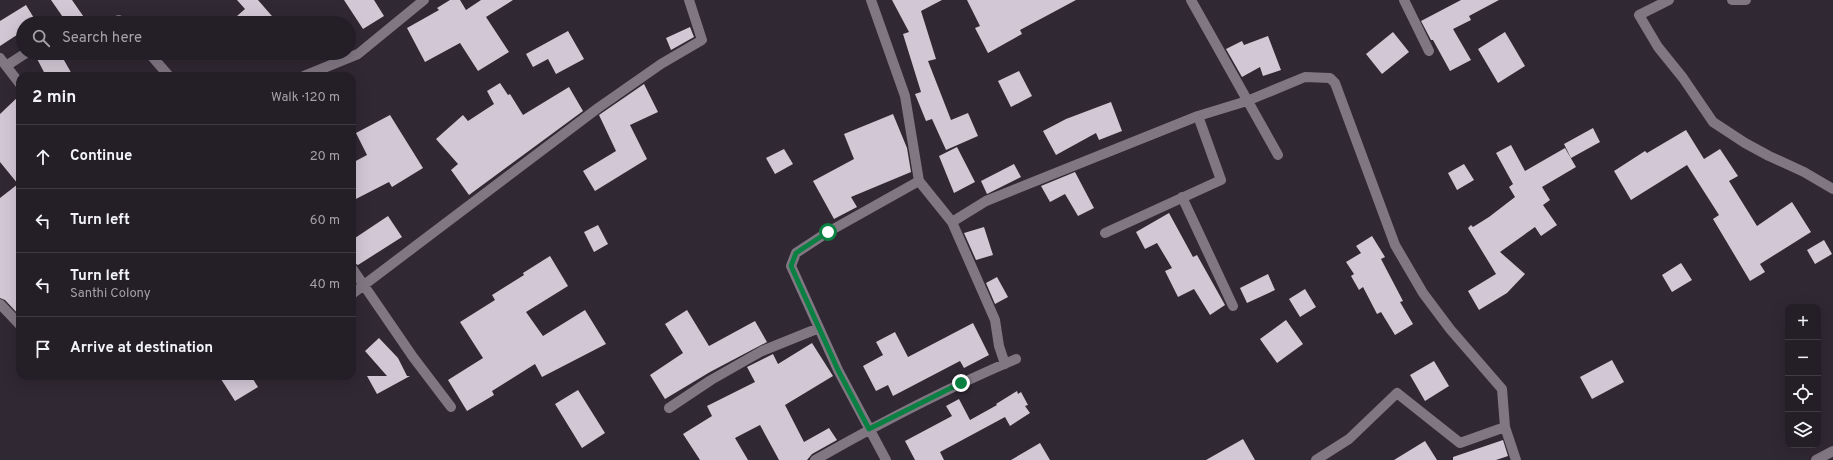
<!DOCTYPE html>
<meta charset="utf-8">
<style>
:root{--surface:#241e26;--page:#2c272e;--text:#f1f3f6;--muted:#a3a2a7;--line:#413c43}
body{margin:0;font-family:Overpass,sans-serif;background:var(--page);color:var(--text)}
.controls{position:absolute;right:12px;bottom:12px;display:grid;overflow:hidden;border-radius:8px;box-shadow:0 4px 16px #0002}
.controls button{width:36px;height:36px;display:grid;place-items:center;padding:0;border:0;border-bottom:1px solid var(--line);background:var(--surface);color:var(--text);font:20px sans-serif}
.stop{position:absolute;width:12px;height:12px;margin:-9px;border:3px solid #0b8043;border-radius:50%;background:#fff}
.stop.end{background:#0b8043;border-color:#fff;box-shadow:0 1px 4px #0008}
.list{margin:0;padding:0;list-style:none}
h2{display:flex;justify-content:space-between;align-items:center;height:52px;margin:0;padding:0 16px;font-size:17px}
h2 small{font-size:13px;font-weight:400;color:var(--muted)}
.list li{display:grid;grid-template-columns:26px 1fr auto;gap:12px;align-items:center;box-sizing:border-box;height:64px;padding:0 16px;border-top:1px solid var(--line)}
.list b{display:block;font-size:15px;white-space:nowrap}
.list p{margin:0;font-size:13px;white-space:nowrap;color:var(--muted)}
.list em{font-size:13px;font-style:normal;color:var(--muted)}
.icon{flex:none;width:22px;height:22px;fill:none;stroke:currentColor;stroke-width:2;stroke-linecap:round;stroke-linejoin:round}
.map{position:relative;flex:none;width:1833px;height:460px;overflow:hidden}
.search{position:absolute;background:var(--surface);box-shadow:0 4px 16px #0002;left:16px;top:16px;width:340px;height:44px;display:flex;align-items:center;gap:10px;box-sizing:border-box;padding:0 14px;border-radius:22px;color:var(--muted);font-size:15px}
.panel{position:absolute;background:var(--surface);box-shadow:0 4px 16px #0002;left:16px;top:72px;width:340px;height:308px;border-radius:12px}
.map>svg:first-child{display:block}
</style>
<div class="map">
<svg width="1833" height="460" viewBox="0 0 1833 460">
<rect width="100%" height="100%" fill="#302832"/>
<path fill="#d2c7d5" d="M 51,0 L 72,0 L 88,23 L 67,23 Z
M 237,0 L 258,0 L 278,23 L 229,23 L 245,9 Z
M 344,0 L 374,0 L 384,16 L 363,29 Z
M 450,0 L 460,0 L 466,10 L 481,0 L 513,0 L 486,17 L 509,52 L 478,71 L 460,43 L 425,62 L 407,28 L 439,10 L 437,8 Z
M 892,0 L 942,0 L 921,11 L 936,59 L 928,61 L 951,120 L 968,113 L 978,136 L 946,150 L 932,119 L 926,121 L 915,94 L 921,92 L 903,34 L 909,32 Z
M 967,0 L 1076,0 L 1020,30 L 1022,34 L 988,53 L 975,28 L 980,26 Z
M 1461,0 L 1499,0 L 1469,16 L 1471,20 L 1453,29 L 1471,60 L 1450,71 L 1433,40 L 1431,40 L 1421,21 Z
M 26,5 L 37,23 L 23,23 L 23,31 L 0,46 L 0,21 Z
M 690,27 L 694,37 L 671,50 L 666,38 Z
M 568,31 L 584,59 L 556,74 L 548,59 L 533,67 L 526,54 Z
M 1393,32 L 1409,52 L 1382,74 L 1366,54 Z
M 1505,32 L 1525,66 L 1498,83 L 1478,49 Z
M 1268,36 L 1281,70 L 1263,76 L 1260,67 L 1242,77 L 1226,49 L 1242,41 L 1244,45 Z
M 34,53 L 60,53 L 73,76 L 46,76 Z
M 1019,71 L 1032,96 L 1011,107 L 998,81 Z
M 500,83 L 508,95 L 510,94 L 523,115 L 569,87 L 583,111 L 469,195 L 451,170 L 458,164 L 436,139 L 463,115 L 468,121 L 494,104 L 487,91 Z
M 644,84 L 658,112 L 630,125 L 647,159 L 595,191 L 583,171 L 616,151 L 599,115 Z
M 20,95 L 20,316 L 5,300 L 0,298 L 0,198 L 18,184 L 0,162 L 0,114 Z
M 1111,102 L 1122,131 L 1099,140 L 1096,133 L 1056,155 L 1043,131 L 1066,119 Z
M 893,114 L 907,148 L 911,172 L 851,197 L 857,207 L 834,219 L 813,181 L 854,159 L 844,134 Z
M 390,115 L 423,168 L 392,187 L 389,182 L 352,201 L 352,163 L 367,155 L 356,133 Z
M 1593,128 L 1600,142 L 1571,158 L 1564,144 Z
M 1686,130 L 1704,159 L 1720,149 L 1738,176 L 1729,181 L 1757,226 L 1792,202 L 1811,232 L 1760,264 L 1765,272 L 1750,281 L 1713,219 L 1719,215 L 1687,165 L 1631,200 L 1614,171 L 1645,151 L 1647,153 Z
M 1511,145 L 1525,171 L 1565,148 L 1576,167 L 1542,187 L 1550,200 L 1543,205 L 1557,225 L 1541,236 L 1535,227 L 1500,252 L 1525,274 L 1507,293 L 1479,310 L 1468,291 L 1496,274 L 1468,228 L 1471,225 L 1473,227 L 1489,217 L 1515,197 L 1509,187 L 1513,184 L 1496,153 Z
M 957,147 L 975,182 L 954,193 L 939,156 Z
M 784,149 L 793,164 L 775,174 L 766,158 Z
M 1014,164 L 1021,177 L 987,194 L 981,181 Z
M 1464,164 L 1474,180 L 1457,190 L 1448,173 Z
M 1075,172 L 1094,208 L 1078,216 L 1065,194 L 1050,202 L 1041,186 Z
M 1169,213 L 1193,257 L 1197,255 L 1225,305 L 1210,315 L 1194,289 L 1178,297 L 1165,271 L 1172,268 L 1157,243 L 1145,249 L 1136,232 Z
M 388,216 L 402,237 L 358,265 L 352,262 L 352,240 Z
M 598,225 L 608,244 L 594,252 L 584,232 Z
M 984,227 L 993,255 L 976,260 L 964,233 Z
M 1372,236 L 1385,257 L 1381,259 L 1403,301 L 1400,302 L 1413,324 L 1395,335 L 1381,312 L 1377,314 L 1363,287 L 1359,290 L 1351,276 L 1354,274 L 1346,262 L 1361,253 L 1356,246 Z
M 1824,240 L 1832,254 L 1815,264 L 1807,250 Z
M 550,256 L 568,286 L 526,312 L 543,336 L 585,310 L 606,344 L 542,377 L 535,364 L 492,391 L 494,395 L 467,411 L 448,380 L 483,358 L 460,322 L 495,300 L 492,295 L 524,275 L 523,273 Z
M 1681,263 L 1692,280 L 1672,292 L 1662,275 Z
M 1268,274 L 1275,290 L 1247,303 L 1240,288 Z
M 997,277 L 1008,297 L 995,304 L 986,283 Z
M 1305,289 L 1316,307 L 1300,317 L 1289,299 Z
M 687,310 L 709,346 L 755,321 L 767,342 L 710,372 L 665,399 L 650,375 L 683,353 L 665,324 Z
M 1286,320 L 1303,344 L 1277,363 L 1260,339 Z
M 973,323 L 989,355 L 964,368 L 960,361 L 893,396 L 888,385 L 876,391 L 863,366 L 883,355 L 876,342 L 895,332 L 908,357 Z
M 379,338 L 398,358 L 407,376 L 410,376 L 377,394 L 367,376 L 387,376 L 365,351 Z
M 812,343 L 833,376 L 785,405 L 804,442 L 829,428 L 837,440 L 812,454 L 807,460 L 779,460 L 760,425 L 735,438 L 748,460 L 700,460 L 683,434 L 712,416 L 707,406 L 755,382 L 747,367 L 773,354 L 778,364 Z
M 1612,360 L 1624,382 L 1592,399 L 1580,377 Z
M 1434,361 L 1449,386 L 1425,401 L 1410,375 Z
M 219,376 L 251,376 L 258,387 L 235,401 Z
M 578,390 L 605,433 L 582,448 L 555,404 Z
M 1017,391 L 1018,394 L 1021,392 L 1028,405 L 1025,406 L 1030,413 L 1010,426 L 1005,417 L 940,452 L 944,460 L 915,460 L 905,441 L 952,416 L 946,406 L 959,399 L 970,420 L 997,405 L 996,404 Z
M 1243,439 L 1255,460 L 1206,460 Z
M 1503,440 L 1508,456 L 1496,460 L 1453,460 L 1453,457 Z
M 1425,441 L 1437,460 L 1394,460 Z
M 1040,443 L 1050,460 L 1011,460 Z"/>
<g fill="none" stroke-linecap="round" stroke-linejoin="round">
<path stroke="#807783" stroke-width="10" d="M 871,0 L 905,96 L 919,181 L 828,232 L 796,253 L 791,266 L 838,370 L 886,460
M 1191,0 L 1278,155
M 1404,0 L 1429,51
M 1669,0 L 1639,15 L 1658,47 L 1683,78 L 1713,122 L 1745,143 L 1769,156 L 1804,172 L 1833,189
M 1732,0 L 1746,0
M 111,23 L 119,20 L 122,23
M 149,53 L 169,76
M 0,58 L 20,84
M 6,66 L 26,53
M 304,76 L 358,54 L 424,0
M 919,181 L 952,222 L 995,320 L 999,346 L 1005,364
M 1182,197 L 1233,306
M 952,222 L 986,201 L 1198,116 L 1247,101 L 1305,77 L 1330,78 L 1335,83 L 1395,245 L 1423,293 L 1450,329 L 1502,389 L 1505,427
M 1105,233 L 1221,180 L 1198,116
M 352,268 L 413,357 L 451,407
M 352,294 L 598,108 L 661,64 L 702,40 L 689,0
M 0,304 L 20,325
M 669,408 L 711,380 L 762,351 L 819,328
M 815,460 C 880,423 947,388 1016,359
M 1316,460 L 1349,439 L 1397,393 L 1460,443 L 1505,427 L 1516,460
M 1816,460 L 1833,451"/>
</g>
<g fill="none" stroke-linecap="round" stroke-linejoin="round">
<path stroke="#0b8043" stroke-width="5" d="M 828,232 L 796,253 L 791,266 L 838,370 L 869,429 L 961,383"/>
</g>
</svg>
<div class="controls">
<button>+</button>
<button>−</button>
<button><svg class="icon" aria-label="locate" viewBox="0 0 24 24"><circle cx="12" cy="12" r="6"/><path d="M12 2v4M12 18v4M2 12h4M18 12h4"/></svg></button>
<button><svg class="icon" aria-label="layers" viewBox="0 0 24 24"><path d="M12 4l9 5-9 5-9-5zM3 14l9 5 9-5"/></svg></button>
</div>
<div class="stop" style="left:828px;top:232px"></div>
<div class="stop end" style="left:961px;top:383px"></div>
<div class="search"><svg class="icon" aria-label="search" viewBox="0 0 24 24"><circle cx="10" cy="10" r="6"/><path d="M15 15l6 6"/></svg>Search here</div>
<section class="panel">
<h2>2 min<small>Walk · 120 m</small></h2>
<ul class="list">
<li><svg class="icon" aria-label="ahead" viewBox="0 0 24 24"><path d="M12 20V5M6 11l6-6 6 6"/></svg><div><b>Continue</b></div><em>20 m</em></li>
<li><svg class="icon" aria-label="left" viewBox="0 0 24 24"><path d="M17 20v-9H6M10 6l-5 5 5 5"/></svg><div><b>Turn left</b></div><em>60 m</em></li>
<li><svg class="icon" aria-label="left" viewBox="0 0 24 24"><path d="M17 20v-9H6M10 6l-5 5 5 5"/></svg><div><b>Turn left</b><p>Santhi Colony</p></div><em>40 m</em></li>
<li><svg class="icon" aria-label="arrive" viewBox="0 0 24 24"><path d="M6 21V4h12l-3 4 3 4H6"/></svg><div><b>Arrive at destination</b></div></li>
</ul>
</section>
</div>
